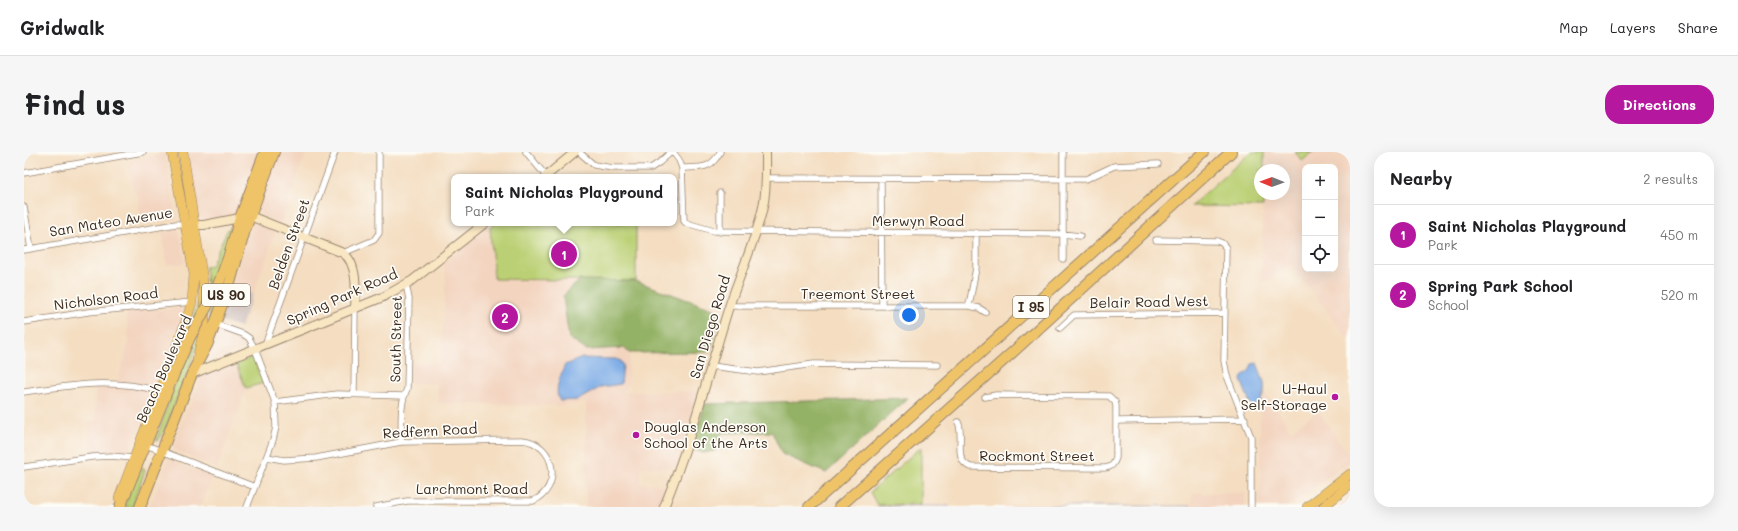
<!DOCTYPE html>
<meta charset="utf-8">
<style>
:root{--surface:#fff;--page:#f6f6f6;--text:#202124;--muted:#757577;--line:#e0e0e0;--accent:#b5179e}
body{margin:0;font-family:Mali,sans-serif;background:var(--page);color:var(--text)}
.controls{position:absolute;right:12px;top:12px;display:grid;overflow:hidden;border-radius:8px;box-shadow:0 4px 16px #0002}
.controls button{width:36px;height:36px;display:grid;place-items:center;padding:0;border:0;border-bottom:1px solid var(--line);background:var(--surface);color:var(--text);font:20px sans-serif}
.compass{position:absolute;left:1230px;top:12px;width:36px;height:36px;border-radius:50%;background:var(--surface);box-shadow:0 4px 16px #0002;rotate:271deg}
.you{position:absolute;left:885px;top:163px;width:14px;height:14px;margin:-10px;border:3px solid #fff;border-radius:50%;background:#1a73e8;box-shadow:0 0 0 6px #1a73e833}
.badge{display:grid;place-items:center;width:26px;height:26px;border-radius:50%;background:var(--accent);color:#fff;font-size:13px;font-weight:700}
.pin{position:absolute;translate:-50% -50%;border:2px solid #fff;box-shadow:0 1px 4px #0006}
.popup{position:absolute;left:427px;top:22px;width:226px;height:52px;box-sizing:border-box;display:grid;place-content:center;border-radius:8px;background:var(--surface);filter:drop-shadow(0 1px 3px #0005);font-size:13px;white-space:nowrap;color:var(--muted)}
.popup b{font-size:15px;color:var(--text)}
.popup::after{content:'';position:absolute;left:50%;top:100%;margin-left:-8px;border:8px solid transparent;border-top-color:var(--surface)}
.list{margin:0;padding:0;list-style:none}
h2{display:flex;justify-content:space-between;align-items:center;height:52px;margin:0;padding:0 16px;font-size:17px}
h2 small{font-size:13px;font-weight:400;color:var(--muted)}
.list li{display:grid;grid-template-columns:26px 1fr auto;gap:12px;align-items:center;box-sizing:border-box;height:60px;padding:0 16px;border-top:1px solid var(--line)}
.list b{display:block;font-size:15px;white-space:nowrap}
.list p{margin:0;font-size:13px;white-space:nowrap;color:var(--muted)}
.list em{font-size:13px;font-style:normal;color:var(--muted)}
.icon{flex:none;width:22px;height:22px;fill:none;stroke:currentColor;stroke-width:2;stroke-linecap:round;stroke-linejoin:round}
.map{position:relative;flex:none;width:1326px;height:355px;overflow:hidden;border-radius:16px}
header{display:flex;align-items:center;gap:24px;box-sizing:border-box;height:56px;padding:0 20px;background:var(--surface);border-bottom:1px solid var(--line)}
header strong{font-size:19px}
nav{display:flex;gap:22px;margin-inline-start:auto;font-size:14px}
.intro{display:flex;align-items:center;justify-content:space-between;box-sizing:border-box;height:96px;padding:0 24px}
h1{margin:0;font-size:28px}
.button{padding:10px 18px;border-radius:16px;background:var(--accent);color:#fff;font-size:14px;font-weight:700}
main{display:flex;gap:24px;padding:0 24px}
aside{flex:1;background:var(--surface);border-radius:16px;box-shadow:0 4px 16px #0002}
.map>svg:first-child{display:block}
</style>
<header>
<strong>Gridwalk</strong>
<nav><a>Map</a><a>Layers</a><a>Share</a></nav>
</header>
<div class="intro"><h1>Find us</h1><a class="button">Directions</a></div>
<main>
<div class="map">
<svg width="1326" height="355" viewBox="0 0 1326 355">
<rect width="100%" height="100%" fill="#fdfcf7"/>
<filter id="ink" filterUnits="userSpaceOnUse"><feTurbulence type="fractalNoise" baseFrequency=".025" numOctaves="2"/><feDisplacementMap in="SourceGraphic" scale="8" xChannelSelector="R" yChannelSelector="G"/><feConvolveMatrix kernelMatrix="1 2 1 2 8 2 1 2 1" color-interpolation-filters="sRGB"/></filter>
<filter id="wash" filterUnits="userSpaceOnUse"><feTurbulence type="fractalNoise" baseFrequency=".012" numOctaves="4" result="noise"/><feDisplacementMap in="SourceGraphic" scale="16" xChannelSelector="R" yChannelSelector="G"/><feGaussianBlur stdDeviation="0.9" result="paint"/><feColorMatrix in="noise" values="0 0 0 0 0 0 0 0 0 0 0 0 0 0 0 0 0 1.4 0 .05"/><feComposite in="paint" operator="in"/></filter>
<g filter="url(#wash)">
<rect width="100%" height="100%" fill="#f4ddc0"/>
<path fill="#f3d4bf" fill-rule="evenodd" d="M 163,0 L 236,0 L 211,62 L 207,65 L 179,69 L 176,68 Z
M 253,0 L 282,0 L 257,71 L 236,63 L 233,55 Z
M 1240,0 L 1271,0 L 1278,9 L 1289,0 L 1326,0 L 1326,189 L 1266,112 L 1237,133 L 1239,42 L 1260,42 L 1260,18 L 1240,18 ZM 1281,15 L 1311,15 L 1311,117 L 1281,117 Z
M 141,2 L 152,67 L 118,72 L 113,41 L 110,41 L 105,8 Z
M 230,70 L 252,78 L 229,142 L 208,134 L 227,71 Z
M 464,75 L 470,127 L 556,128 L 539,144 L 562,198 L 600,196 L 605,201 L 604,233 L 598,240 L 677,239 L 652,316 L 616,315 L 616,331 L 645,334 L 637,355 L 562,355 L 562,251 L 538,254 L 413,251 L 413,232 L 386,231 L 386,211 L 416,211 L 422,125 L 419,111 Z
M 155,78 L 161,111 L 143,113 L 138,79 Z
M 161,156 L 160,161 L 105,301 L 84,299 L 66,301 L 64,270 L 72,268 L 71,235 L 92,235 L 105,189 L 102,159 Z
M 196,177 L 219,185 L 223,190 L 223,193 L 222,195 L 188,209 L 184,208 L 182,203 L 192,179 Z
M 212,212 L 222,236 L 193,316 L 150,298 L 149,292 L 178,224 Z
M 1241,241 L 1267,278 L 1294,259 L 1326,305 L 1326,309 L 1264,355 L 1235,355 L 1234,344 L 1237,330 L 1236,270 L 1237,250 Z
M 144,307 L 189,325 L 176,355 L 126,355 Z
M 1169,341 L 1221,341 L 1221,355 L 1167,355 Z
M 1326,343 L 1326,355 L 1311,355 Z
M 975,353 L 1005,353 L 1005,355 L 975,355 Z"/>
<path fill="#cfc0bb" d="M 208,134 L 229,142 L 217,175 L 199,170 L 197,168 Z
M 853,353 L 925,353 L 926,355 L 853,355 Z
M 1005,353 L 1167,353 L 1167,355 L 1005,355 Z"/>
<path fill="#bbd074" stroke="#7b7d49" d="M 1227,0 L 1240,0 L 1240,18 L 1236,18 L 1236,42 L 1239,42 L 1239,55 L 1167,54 Z
M 1271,0 L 1289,0 L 1278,9 Z
M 472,71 L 612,71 L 612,129 L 470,127 L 466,76 Z
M 207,75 L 208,77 L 194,122 L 184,145 L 181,115 L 187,114 L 204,77 Z
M 207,113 L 188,167 L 185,167 L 185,161 Z
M 174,150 L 177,150 L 178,171 L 174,192 L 140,280 L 134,289 L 133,287 L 132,288 L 149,237 L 157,194 Z
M 229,205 L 240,231 L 222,236 L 212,212 Z
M 897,295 L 897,352 L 853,353 L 846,340 Z
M 117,317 L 120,317 L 121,319 L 112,344 L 109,355 L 100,355 L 109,332 Z"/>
<path fill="#94b266" stroke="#686e42" d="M 556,128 L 612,129 L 697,160 L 686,200 L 605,201 L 600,196 L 562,198 L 545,186 L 539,144 Z
M 884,246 L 802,321 L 758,302 L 748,280 L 697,281 L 691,299 L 679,301 L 667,297 L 681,252 Z"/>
<path fill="#7cabe6" stroke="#5c6a82" d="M 558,206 L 592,207 L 597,209 L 599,213 L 597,232 L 577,235 L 554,248 L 536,249 C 529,240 537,222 541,213 Z
M 1233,211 C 1236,220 1242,230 1240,239 C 1239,245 1236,248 1236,254 L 1232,257 L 1226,251 L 1217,228 L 1218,225 L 1225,219 L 1228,212 Z"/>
</g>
<g filter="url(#ink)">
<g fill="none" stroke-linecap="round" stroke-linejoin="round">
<defs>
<path id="street" d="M 502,0 L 522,24
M 555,0 L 570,13 L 589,16 L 627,16 L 636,10 L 647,0
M 649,0 L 655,8 L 658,16 L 660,69 L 662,71 L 690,79 L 1039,82 L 1056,84
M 658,16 C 676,15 687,18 696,0
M 0,21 L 119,0
M 742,26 L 1062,27 L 1090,14 L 1134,12
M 857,27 L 858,154
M 0,55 L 7,97
M 696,80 L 696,41
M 1132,88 L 1193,89 L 1198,91 L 1202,96 L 1200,209 L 1203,224 L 1227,285 L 1227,355
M 0,98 L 152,72 L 162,72
M 319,101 L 350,88 L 355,81 L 355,0
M 1039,107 L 1039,0
M 706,154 L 945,154 L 955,156 L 961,160
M 945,154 L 952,116 L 952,81
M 0,170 L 64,160 L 168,150
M 191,172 L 219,182 L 225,186 L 231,197 L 251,250 L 252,275 L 249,288 L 223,355
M 1036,176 L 1050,163 L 1201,161
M 241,193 L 311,0
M 687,214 L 734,220 L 790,212 L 913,213
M 0,240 C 47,233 88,226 135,239
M 330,242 L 331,156
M 251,250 L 313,242 L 380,244
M 1092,269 L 1221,267
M 934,270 C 941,284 928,309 947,315 L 1081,316 C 1088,315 1090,312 1092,306 L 1092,254 L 1091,250 L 1085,244 L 972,243 L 961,245
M 377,290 C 378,273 375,253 383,237 L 385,147 L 382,132
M 122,293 L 231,335
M 243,305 L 260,308 L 292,306 L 377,290 L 498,288 C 532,291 539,336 509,349 L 383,349 L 352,355
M 0,315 L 68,305 L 87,304 L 109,306"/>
<path id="secondary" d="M 521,25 L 551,0
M 164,73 L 180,73 L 226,64 L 319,101 C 334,111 332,139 331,156
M 168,222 L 359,145 L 389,128 L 461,71
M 640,355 C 666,292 683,226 703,161 C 714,126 731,91 739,55 C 743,37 742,18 742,0"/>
<path id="primary" d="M 159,0 L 179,129 L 181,173 L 173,207
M 95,346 L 162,169 L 168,150 L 170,122 L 148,0
M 1283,355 L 1326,322
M 1299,355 L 1326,333"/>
<path id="highway" d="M 193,136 L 204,106 L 216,66 L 241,0
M 96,355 L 152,217
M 116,355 L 169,219 L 183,193 L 191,172 L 206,131 L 221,78 L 250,0
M 785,355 L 1180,0
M 815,355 L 990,199 L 1207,0"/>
</defs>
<use href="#street" stroke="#98846f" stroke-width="7"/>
<use href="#secondary" stroke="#98846f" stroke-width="10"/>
<use href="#primary" stroke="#98846f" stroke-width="10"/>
<use href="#highway" stroke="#98846f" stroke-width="12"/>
<use href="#street" stroke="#fff" stroke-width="5.5"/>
<use href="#secondary" stroke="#f9e7c3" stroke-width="8"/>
<use href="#primary" stroke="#efc469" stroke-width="9"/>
<use href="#highway" stroke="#efc469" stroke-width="10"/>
<defs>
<path id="highway-bridge" d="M 152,217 L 166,185 L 193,136"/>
</defs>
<use href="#highway-bridge" stroke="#98846f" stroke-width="12" stroke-linecap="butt"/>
<use href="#highway-bridge" stroke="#efc469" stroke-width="10"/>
</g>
</g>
<g fill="#b5179e" stroke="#fdfcf7" stroke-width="1.5">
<circle cx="1311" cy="245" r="4"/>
<circle cx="612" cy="283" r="4"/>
</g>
<g text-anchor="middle" stroke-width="3.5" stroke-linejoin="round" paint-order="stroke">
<g fill="#fdfcf7" stroke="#75695f" stroke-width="1">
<rect x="178" y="132" width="48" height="22" rx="3"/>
<rect x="989" y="144" width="36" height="22" rx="3"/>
</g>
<g font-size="13" font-weight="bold" fill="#3b2a1e">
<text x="202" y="148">US 90</text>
<text x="1007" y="160">I 95</text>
</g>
<g font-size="14" fill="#3b2a1e" stroke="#fdfcf7">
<text x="894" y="74">Merwyn Road</text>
<text transform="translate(87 70) rotate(-9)" y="5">San Mateo Avenue</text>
<text transform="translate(265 92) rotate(-70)" y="5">Belden Street</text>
<text x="834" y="147">Treemont Street</text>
<text transform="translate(318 145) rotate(-24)" y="5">Spring Park Road</text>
<text transform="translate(82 147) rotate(-7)" y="5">Nicholson Road</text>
<text transform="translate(1125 150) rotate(-1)" y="5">Belair Road West</text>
<text transform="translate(686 175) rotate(-73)" y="5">San Diego Road</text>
<text transform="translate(372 187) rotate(-89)" y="5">South Street</text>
<text transform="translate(140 217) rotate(-66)" y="5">Beach Boulevard</text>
<text transform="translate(406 279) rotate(-3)" y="5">Redfern Road</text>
<text x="1013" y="309">Rockmont Street</text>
<text x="448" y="342">Larchmont Road</text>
</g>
<g font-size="14" fill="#3b2a1e" stroke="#fdfcf7" text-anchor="end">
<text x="1303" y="242">U-Haul<tspan x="1303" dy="16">Self-Storage</tspan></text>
<text x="620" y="280" text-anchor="start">Douglas Anderson<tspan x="620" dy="16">School of the Arts</tspan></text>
</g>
</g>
</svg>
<div class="controls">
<button>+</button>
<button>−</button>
<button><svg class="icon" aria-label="locate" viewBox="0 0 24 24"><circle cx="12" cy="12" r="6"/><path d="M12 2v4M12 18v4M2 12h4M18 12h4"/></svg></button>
</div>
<svg class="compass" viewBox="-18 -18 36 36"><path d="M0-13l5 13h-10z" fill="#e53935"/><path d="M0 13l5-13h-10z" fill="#757577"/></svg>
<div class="you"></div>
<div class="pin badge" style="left:540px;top:102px">1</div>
<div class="popup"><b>Saint Nicholas Playground</b>Park</div>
<div class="pin badge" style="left:481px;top:165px">2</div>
</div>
<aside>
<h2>Nearby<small>2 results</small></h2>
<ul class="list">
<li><span class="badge">1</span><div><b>Saint Nicholas Playground</b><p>Park</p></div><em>450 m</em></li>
<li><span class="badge">2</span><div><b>Spring Park School</b><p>School</p></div><em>520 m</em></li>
</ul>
</aside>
</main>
